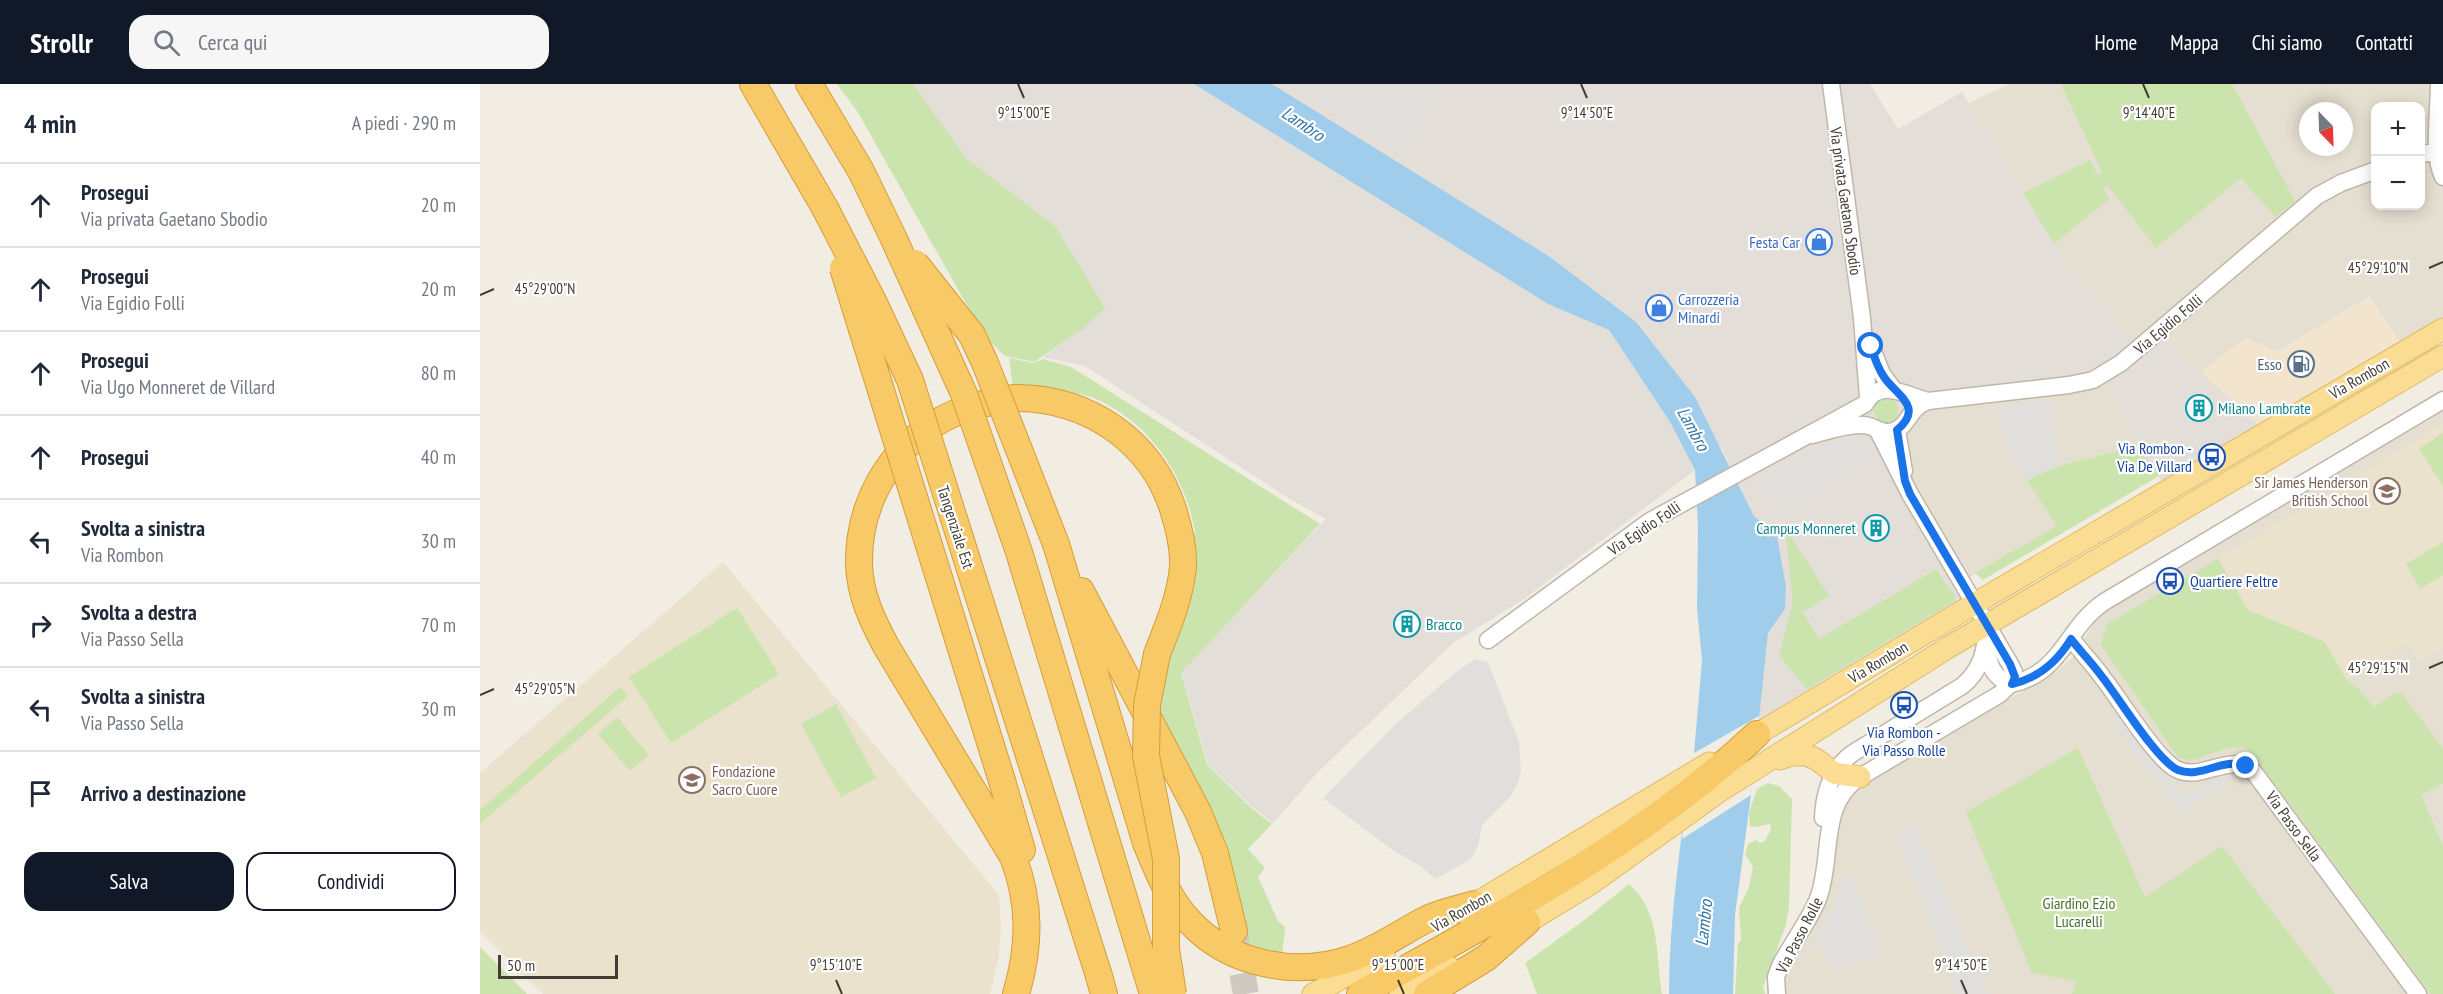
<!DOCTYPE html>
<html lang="it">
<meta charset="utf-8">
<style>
:root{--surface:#fff;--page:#f6f6f7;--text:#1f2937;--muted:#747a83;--line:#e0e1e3;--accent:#111827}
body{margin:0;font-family:"PT Sans Narrow",sans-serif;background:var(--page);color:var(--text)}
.controls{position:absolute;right:18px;top:18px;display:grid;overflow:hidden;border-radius:12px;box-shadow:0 3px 15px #0003}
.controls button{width:54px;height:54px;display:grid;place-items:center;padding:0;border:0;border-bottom:2px solid var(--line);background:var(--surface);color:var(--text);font:30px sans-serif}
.compass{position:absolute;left:1819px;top:18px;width:54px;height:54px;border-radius:50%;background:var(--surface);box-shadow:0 3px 15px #0003;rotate:157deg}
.scale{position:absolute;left:18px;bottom:15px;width:120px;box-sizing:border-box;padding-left:6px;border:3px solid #423d34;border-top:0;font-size:16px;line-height:21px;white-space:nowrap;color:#423d34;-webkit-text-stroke:4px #fff;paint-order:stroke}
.stop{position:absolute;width:18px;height:18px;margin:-14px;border:4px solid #1a73e8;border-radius:50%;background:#fff}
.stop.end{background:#1a73e8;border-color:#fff;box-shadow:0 2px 6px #0008}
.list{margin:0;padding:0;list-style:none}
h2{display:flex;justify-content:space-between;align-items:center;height:78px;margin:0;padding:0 24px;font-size:26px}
h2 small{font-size:20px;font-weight:400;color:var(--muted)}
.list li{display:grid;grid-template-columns:39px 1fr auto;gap:18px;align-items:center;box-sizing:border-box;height:84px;padding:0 24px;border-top:2px solid var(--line)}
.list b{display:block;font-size:22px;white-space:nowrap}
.list p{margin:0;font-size:20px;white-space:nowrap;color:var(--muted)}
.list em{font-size:20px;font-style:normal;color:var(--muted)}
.actions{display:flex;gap:12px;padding:18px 24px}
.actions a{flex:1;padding:14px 0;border:2px solid var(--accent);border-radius:18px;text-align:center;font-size:21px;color:var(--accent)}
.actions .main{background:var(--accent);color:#fff}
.icon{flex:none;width:33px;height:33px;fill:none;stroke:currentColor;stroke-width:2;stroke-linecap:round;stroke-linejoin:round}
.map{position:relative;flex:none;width:1963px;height:910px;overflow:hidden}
header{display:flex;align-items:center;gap:36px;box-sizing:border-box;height:84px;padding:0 30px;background:var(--accent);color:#fff}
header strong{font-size:28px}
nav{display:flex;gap:33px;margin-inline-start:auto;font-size:21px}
.search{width:420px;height:54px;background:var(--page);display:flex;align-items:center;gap:15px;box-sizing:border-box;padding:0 21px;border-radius:18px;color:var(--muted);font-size:22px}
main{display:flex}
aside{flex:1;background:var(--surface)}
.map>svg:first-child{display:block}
</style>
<header>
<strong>Strollr</strong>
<div class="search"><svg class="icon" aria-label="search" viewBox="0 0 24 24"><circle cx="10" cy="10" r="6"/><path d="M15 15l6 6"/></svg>Cerca qui</div>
<nav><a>Home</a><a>Mappa</a><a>Chi siamo</a><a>Contatti</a></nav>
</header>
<main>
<aside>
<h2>4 min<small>A piedi · 290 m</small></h2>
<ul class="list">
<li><svg class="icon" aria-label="ahead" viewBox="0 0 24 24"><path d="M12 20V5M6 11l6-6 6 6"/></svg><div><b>Prosegui</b><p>Via privata Gaetano Sbodio</p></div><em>20 m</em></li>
<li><svg class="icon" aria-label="ahead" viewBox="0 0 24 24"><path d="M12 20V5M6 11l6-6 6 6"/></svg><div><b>Prosegui</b><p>Via Egidio Folli</p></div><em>20 m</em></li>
<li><svg class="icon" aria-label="ahead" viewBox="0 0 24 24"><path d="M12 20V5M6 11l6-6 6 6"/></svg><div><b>Prosegui</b><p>Via Ugo Monneret de Villard</p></div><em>80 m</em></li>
<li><svg class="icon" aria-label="ahead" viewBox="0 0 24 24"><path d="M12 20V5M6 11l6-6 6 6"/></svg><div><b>Prosegui</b></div><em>40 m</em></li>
<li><svg class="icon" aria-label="left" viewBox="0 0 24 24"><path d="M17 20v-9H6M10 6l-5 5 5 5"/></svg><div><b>Svolta a sinistra</b><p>Via Rombon</p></div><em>30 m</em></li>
<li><svg class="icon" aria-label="right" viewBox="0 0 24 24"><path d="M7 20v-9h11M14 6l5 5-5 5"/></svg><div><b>Svolta a destra</b><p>Via Passo Sella</p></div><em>70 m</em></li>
<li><svg class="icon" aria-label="left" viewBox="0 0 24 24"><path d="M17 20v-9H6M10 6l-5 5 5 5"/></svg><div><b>Svolta a sinistra</b><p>Via Passo Sella</p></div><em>30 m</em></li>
<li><svg class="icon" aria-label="arrive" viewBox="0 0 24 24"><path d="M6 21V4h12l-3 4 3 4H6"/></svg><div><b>Arrivo a destinazione</b></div></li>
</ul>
<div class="actions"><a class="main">Salva</a><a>Condividi</a></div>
</aside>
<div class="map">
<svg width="1963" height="910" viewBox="0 0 1963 910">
<rect width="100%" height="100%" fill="#f1ede3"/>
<path fill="#e5dfd1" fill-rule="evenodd" d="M 1529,0 L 1963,0 L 1963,242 L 1924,265 L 1890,212 L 1796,268 L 1767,254 L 1720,288 L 1680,250 L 1659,264 L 1582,174 L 1489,19 ZM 1896,22 L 1940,22 L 1940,122 L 1896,122 ZM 1828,27 L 1864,27 L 1864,63 L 1828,63 Z
M 1626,293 L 1657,362 L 1578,382 L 1548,395 L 1578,442 L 1484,496 L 1429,396 L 1422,348 L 1446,322 Z
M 1963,324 L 1963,910 L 1306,910 L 1305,891 L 1308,882 L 1347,813 L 1363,724 L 1369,714 L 1380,704 L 1578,586 L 1594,572 L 1620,529 Z"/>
<path fill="#f3e4ce" d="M 1890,212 L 1924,265 L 1785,347 L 1720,288 L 1767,254 L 1797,268 Z"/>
<path fill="#e3ded8" d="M 433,0 L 714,0 L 1068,220 L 1129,246 L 1190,338 L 1215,386 L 1044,515 L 973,559 L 837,689 L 793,739 L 771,722 L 728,680 L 701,588 L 846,435 L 808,414 L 605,282 L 563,273 L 603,244 L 575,142 L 485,74 Z
M 792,0 L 1390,0 L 1418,45 L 1482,8 L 1582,174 L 1659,264 L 1632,286 L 1463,315 L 1424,340 L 1425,397 L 1494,520 L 1277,650 L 1288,549 L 1305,525 L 1297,452 L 1274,432 L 1242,365 L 1156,238 L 1070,174 Z
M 1680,250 L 1785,347 L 1686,403 L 1657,362 L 1626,293 Z"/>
<path fill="#eae2cd" d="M 1963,340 L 1963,564 L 1939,578 L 1928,559 L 1866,595 L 1844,558 L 1768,526 L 1738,475 Z
M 243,478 L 519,811 L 521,843 L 519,872 L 510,910 L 63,910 L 0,847 L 0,689 Z"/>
<path fill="#cbe4ad" d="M 357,0 L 433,0 L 486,74 L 575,142 L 625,224 L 604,244 L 554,278 L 525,272 L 505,253 L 377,27 Z
M 1581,0 L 1752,0 L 1815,117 L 1795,133 L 1761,94 L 1676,164 L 1628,102 L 1623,104 L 1629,115 L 1574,160 L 1543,109 L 1610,76 L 1617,90 L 1622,88 Z
M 529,274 L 554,279 L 563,275 L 591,283 L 840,440 L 701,589 L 727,680 L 770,723 L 792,740 L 768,765 L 785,784 L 778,793 L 798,837 L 805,843 L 802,873 L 772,867 L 767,849 L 765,848 L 680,635 C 678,587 701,559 709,515 C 713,495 710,471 711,451 L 715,448 C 706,394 673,344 623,318 C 597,305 561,306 533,303 Z
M1394 326a12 12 0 1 1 24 0a12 12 0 1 1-24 0Z
M 1963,349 L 1963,402 L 1939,365 Z
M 1657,362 L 1679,392 L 1503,496 L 1495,489 L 1577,442 L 1547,396 L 1578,382 Z
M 1305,444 L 1349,512 L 1323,528 L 1339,555 L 1456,485 L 1475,512 L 1475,517 L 1327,605 L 1299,572 L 1313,517 Z
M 1963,458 L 1963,491 L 1940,505 L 1926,480 Z
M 1738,475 L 1768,526 L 1845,558 L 1866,595 L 1883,609 L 1893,623 L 1915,609 L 1922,610 L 1963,664 L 1963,699 L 1941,711 L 1963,762 L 1963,910 L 1951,910 L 1773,670 L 1763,663 C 1755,664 1747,664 1739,667 C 1723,671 1713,681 1697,672 L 1621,561 L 1627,540 Z
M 257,524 L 299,590 L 191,659 L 149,593 Z
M 140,603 L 148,612 L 0,740 L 0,726 Z
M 356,620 L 396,694 L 361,713 L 321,640 Z
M 137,633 L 169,671 L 150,687 L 118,650 Z
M 1598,664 L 1665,813 L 1742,762 L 1855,910 L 1592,910 L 1596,897 L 1552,889 L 1486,728 Z
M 1288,699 L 1299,702 L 1312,715 L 1309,823 L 1306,841 L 1283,903 L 1285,910 L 1255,910 L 1258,860 L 1261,856 L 1259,824 L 1269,803 L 1273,782 L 1265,771 L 1268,760 L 1276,756 L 1280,759 L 1285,757 L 1291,745 L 1290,740 L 1275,743 L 1270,742 L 1269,728 L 1277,705 Z
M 1149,800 C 1182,829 1175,871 1182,910 L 1057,910 L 1045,879 L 1107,834 Z
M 0,863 L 47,910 L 0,910 Z"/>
<path fill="#e1dfdc" d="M 811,0 L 961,0 L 917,67 Z
M 1570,316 L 1578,382 L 1547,396 L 1529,366 L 1515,322 Z
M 1374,354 L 1380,358 L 1389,372 L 1333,404 L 1335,408 L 1303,425 L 1281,396 L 1366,355 Z
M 995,575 L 1008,578 L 1039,658 L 1041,687 L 1038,699 L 1030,713 L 1002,741 L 998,762 L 991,775 L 956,795 L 940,782 L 911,765 L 843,714 L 919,637 L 976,588 Z
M 1644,635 L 1703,714 L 1739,692 L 1748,691 L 1754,693 L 1702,731 L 1634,642 Z
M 1424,741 L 1433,744 L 1441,754 L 1508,910 L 1476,910 L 1419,754 Z
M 1364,791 L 1372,793 L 1401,868 L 1353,887 L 1345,868 L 1333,861 L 1352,826 Z"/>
<path fill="#a1cdec" d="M 714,0 L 792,0 L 1070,173 L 1156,238 L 1215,313 L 1274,432 L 1297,452 L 1306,503 L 1305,525 L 1288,549 L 1271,711 L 1255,831 L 1253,910 L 1189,910 C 1189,832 1202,753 1211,675 L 1214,669 L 1222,576 L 1217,525 L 1218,445 L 1215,386 L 1190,338 L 1129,246 L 1068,220 Z"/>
<path fill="#f1ede3" d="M 1279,632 L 1271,711 L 1202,755 L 1211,675 L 1214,669 Z"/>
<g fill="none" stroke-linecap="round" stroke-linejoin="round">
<path stroke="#cecac0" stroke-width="26" stroke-dasharray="26 13" stroke-linecap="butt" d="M 755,851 L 766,910"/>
<defs>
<path id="minor" d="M 1351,0 L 1382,234 L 1388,314
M 1959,0 C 1959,26 1952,71 1963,93
M 1940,70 L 1958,68
M 1389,257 L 1402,290 L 1414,306
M 1417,346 L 1424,387
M 1332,351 C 1348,347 1366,340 1383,341 C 1394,341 1401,351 1414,347 C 1429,342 1428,324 1448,317 L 1589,301 L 1613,296 L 1641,279 L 1837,112 L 1861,99 L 1896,86
M 1591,554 C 1601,568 1613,580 1623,594 C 1639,614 1677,677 1698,686 C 1724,697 1748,668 1773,687 L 1938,910
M 1008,556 L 1170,437 L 1385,320 C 1399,293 1427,312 1448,317
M 1507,562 C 1508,580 1513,595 1532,600
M 1532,600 C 1583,588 1586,544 1624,518 L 1963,316
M 1343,734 C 1344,709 1352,684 1373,669 L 1482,602 C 1502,586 1506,565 1507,541
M 1297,910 L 1296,893 L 1300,882 C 1312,858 1330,837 1339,812 C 1353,772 1339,719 1380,693 L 1520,610 L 1534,597 L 1534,588 L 1530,580 L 1430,410 L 1398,347"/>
<path id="major" d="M 1264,658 L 1494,520 L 1963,245
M 1300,675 L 1311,671 L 1326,671 L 1336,675 L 1354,689 L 1380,693
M 981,828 L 1229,679
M 1033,847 L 1112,799 L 1240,707 L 1469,563 L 1963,272
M 833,910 L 904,871
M 920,910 L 969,883"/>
<path id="highway" d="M 273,0 L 345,124
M 329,0 L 381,87 L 413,153
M 576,460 L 666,759 C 677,786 689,816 710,838 C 750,881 816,893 870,875 C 896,866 919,850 943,837 C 959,828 978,825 995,820
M 601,507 L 718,728 L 735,769 L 754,847
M 523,700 L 542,766
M 619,892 L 624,910
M 536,910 C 550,863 551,819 533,773 L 406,562 C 392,536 380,511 379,480 C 378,404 428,338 502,320 C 513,318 526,313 538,314 C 609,315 671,357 693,425 C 699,444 704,464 703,483 C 700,514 688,542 677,570
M 880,910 C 1017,834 1162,758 1277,650
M 947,910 L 1006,874 L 1047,838"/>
</defs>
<use href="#minor" stroke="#bfb7a9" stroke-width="19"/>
<use href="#major" stroke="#deba64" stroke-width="23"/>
<use href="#highway" stroke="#d69d38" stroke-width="28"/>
<use href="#minor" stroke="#fff" stroke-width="16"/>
<use href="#major" stroke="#fadd93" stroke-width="21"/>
<use href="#highway" stroke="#f8c967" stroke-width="26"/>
<defs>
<path id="highway-bridge" d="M 345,124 L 393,217 L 430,296 L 619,892
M 413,153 L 484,310 L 539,468 L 673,910
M 435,179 L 492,251 L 505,279 L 576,460
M 363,184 L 523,700
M 677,570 L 667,621 L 666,672 L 686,775 L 686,865 L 693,910"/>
</defs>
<use href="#highway-bridge" stroke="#d69d38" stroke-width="28" stroke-linecap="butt"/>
<use href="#highway-bridge" stroke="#f8c967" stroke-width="26"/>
</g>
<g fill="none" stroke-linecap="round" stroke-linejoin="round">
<path stroke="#1a73e8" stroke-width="8" d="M 1391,262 C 1394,273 1398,284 1404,293 C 1416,311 1445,323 1417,346 L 1425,397 L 1430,410 L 1530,580 L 1535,593 L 1532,600 C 1559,594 1577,578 1591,555 C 1601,568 1613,580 1623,594 C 1639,614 1677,677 1698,686 C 1721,695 1743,673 1766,682"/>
</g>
<path fill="none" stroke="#423d34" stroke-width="2" d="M 538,0 L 544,14M 1101,0 L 1107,14M 1663,0 L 1669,14M 1949,184 L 1963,178M 0,211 L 14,205M 1949,584 L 1963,578M 0,611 L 14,605M 356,896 L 362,910M 918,896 L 924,910M 1481,896 L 1487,910"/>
<defs>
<symbol id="shop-ring" viewBox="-11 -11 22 22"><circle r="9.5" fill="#fff" stroke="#3f7fe0" stroke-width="1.5"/><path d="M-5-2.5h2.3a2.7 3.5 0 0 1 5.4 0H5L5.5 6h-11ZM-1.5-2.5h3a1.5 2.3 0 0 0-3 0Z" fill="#3f7fe0"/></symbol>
<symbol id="fuel-ring" viewBox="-11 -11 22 22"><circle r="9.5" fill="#fff" stroke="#5c6f8a" stroke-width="1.5"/><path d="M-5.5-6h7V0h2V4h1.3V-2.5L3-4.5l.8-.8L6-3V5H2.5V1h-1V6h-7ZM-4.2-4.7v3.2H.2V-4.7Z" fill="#5c6f8a"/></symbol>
<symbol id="building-ring" viewBox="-11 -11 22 22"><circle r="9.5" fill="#fff" stroke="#0f9aa8" stroke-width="1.5"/><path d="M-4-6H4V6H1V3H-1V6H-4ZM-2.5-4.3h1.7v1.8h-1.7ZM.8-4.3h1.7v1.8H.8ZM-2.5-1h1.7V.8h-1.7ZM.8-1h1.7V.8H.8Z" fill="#0f9aa8"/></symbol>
<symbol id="bus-ring" viewBox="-11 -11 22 22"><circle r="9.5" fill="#fff" stroke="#1a4fb4" stroke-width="1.5"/><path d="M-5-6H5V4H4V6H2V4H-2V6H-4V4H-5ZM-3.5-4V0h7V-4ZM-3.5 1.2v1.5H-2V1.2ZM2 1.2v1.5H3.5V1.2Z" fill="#1a4fb4"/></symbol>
<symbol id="school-ring" viewBox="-11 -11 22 22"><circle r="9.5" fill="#fff" stroke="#8d6e63" stroke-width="1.5"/><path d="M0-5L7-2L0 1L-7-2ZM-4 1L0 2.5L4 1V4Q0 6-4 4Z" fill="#8d6e63"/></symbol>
</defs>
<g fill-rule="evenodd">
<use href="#shop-ring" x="1324" y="143" width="30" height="30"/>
<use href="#shop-ring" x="1164" y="209" width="30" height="30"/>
<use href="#fuel-ring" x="1806" y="265" width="30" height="30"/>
<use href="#building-ring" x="1704" y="309" width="30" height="30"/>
<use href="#bus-ring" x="1717" y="358" width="30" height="30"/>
<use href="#school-ring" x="1892" y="392" width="30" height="30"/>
<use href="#building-ring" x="1381" y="429" width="30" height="30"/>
<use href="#bus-ring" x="1675" y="482" width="30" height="30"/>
<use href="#building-ring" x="912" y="525" width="30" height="30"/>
<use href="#bus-ring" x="1409" y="606" width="30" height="30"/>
<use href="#school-ring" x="197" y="681" width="30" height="30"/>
</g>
<g text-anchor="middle" stroke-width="4.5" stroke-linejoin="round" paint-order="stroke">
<g font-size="16" fill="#423d34" stroke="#fff">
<text transform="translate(1366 117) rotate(82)" y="6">Via privata Gaetano Sbodio</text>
<text transform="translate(1688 240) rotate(-40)" y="6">Via Egidio Folli</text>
<text transform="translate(1879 294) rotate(-30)" y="6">Via Rombon</text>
<text transform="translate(476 443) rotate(72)" y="6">Tangenziale Est</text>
<text transform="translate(1164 444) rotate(-34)" y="6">Via Egidio Folli</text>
<text transform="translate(1398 578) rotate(-31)" y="6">Via Rombon</text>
<text transform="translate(1814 742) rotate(54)" y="6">Via Passo Sella</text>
<text transform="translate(981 827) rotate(-30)" y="6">Via Rombon</text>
<text transform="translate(1319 851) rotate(-63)" y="6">Via Passo Rolle</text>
</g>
<g font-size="16" fill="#366cbe" stroke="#fff" text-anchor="end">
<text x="1320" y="164">Festa Car</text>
<text x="1198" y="221" text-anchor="start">Carrozzeria<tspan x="1198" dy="18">Minardi</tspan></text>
</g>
<g font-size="16" fill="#4e5e75" stroke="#fff" text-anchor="end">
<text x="1802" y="286">Esso</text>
</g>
<g font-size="16" fill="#0d838f" stroke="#fff" text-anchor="start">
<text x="1738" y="330">Milano Lambrate</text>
<text x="1376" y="450" text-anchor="end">Campus Monneret</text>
<text x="946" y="546">Bracco</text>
</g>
<g font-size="16" fill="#164399" stroke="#fff" text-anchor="end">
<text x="1712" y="370">Via Rombon -<tspan x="1712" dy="18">Via De Villard</tspan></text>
<text x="1710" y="503" text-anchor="start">Quartiere Feltre</text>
<text x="1424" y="654" text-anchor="middle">Via Rombon -<tspan x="1424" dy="18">Via Passo Rolle</tspan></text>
</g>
<g font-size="16" fill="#785e54" stroke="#fff" text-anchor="end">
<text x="1888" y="404">Sir James Henderson<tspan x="1888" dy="18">British School</tspan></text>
<text x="232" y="693" text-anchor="start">Fondazione<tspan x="232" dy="18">Sacro Cuore</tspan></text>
</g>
<g font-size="16" fill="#44712a" stroke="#fff">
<text x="1599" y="825">Giardino Ezio<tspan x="1599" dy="18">Lucarelli</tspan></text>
</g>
<g font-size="18" font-style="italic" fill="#3276a9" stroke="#fff">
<text transform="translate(823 40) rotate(34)" y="6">Lambro</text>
<text transform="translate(1213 345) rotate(61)" y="6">Lambro</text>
<text transform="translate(1224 839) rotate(-84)" y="6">Lambro</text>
</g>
</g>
<g font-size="15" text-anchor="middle" fill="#423d34" stroke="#fff" stroke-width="4.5" stroke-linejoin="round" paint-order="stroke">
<text x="544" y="34">9°15'00"E</text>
<text x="1107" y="34">9°14'50"E</text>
<text x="1669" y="34">9°14'40"E</text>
<text x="1898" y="189">45°29'10"N</text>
<text x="65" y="210">45°29'00"N</text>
<text x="1898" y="589">45°29'15"N</text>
<text x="65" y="610">45°29'05"N</text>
<text x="356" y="886">9°15'10"E</text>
<text x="918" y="886">9°15'00"E</text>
<text x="1481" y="886">9°14'50"E</text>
</g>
</svg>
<div class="controls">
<button>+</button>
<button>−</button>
</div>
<svg class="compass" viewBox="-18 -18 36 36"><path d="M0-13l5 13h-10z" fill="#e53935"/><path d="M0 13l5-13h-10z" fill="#747a83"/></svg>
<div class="scale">50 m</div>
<div class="stop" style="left:1391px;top:262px"></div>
<div class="stop end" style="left:1766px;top:682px"></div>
</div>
</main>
